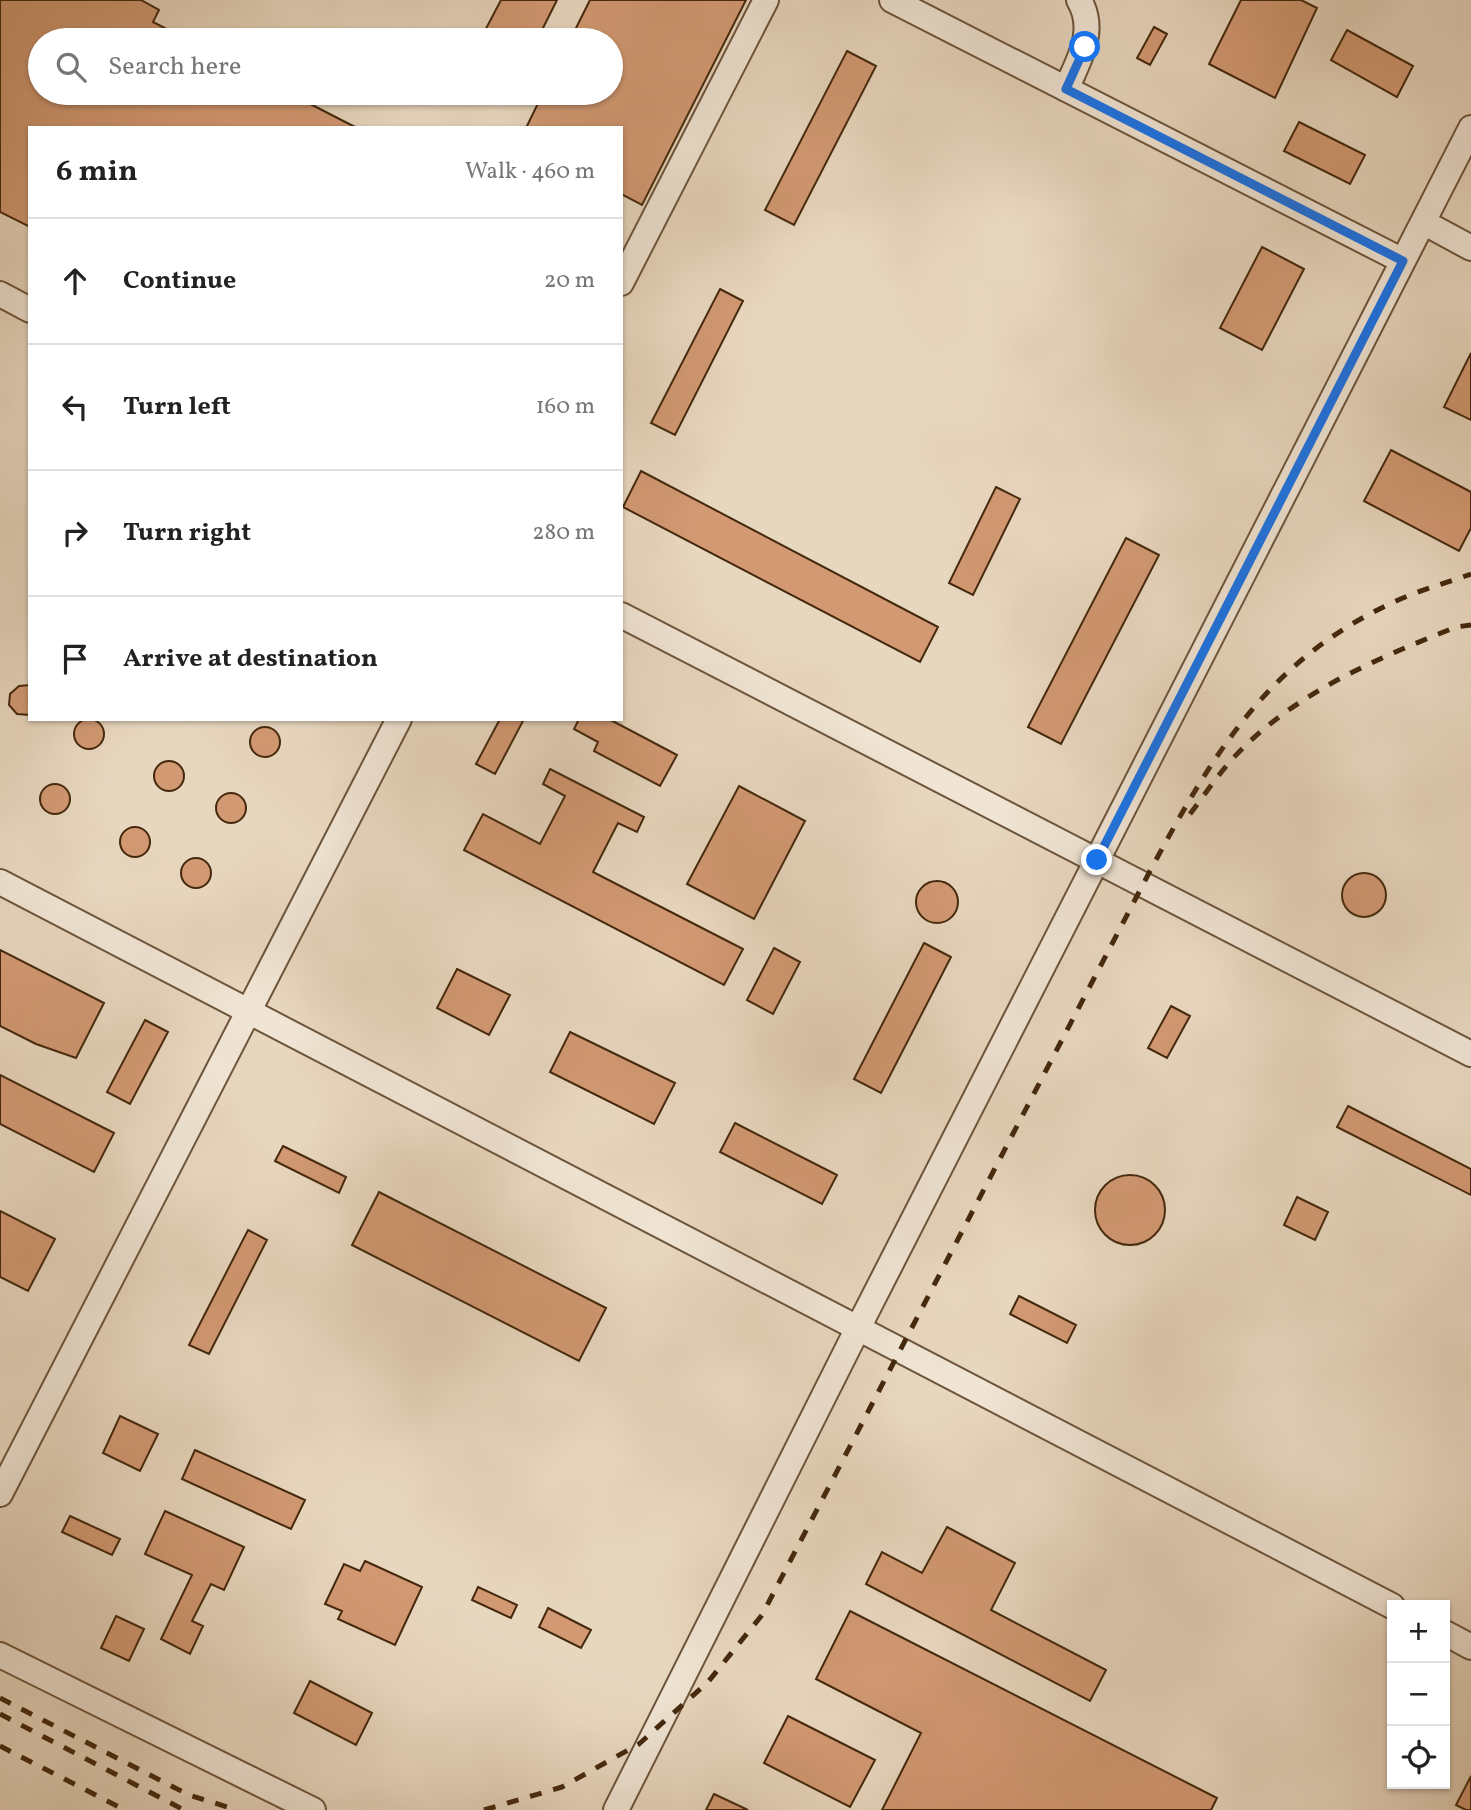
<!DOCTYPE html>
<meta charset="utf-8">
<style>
:root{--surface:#fff;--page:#f6f6f6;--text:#222;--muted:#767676;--line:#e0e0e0}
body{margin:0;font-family:Vollkorn,serif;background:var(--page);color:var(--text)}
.controls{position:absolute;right:21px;bottom:21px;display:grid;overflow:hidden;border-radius:0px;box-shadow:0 2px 5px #0004}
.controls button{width:63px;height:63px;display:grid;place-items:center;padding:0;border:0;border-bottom:2px solid var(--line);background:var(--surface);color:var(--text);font:35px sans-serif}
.stop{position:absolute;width:21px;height:21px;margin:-16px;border:5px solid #1a73e8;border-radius:50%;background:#fff}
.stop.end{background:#1a73e8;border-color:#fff;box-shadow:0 2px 7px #0008}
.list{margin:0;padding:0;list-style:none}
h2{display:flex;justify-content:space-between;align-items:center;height:91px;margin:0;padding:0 28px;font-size:30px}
h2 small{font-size:23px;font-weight:400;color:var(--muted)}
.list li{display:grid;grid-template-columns:46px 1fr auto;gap:21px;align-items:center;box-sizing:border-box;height:126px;padding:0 28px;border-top:2px solid var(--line)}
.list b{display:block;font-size:26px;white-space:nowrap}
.list em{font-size:23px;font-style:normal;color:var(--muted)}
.icon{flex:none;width:38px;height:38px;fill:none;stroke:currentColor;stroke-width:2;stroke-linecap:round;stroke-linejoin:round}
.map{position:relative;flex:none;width:1471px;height:1810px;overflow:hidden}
.search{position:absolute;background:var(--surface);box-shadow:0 2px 5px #0004;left:28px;top:28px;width:595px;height:77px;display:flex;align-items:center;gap:18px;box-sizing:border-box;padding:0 24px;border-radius:38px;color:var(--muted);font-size:26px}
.panel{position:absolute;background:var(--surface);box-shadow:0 2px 5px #0004;left:28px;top:126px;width:595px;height:595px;border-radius:0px}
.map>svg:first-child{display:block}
</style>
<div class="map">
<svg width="1471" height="1810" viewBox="0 0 1471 1810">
<rect width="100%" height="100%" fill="#e8d7bf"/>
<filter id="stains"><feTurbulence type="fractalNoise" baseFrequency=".00286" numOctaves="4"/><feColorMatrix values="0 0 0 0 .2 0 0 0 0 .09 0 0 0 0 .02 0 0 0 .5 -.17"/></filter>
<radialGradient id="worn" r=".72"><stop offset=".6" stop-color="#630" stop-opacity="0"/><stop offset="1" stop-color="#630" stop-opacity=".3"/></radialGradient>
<path fill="#d29973" stroke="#44280c" stroke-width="2" d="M 0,0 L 141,0 L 159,10 L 153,22 L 188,40 L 40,40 L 40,93 L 289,93 L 357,128 L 30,128 L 30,227 L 0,212 Z
M 501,0 L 557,0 L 537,40 L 480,40 Z
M 590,0 L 746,0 L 642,205 L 621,194 L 621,128 L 526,128 L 543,93 L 611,93 L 611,40 L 570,40 Z
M 1241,0 L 1301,0 L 1317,8 L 1275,98 L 1209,64 Z
M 1154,27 L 1167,34 L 1150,65 L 1137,58 Z
M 1347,30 L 1413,66 L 1397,97 L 1331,60 Z
M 847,51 L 876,66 L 794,225 L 765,210 Z
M 1299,122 L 1365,155 L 1350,184 L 1284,151 Z
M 1262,247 L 1304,269 L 1262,350 L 1220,328 Z
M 720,289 L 743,301 L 675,435 L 651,423 Z
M 1471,353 L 1471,420 L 1444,407 Z
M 1391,450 L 1471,492 L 1471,528 L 1459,551 L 1364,501 Z
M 641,471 L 938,627 L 920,662 L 623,507 Z
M 996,487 L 1020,499 L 973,595 L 949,583 Z
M 1126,538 L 1159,555 L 1061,744 L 1028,727 Z
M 30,685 L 30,715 L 17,714 L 9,705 L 10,694 L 19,686 Z
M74 734a15 15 0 1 1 30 0a15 15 0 1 1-30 0Z
M 500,719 L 524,719 L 495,774 L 476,764 Z
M 579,719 L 609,719 L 677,755 L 660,786 L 594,751 L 598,742 L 574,729 Z
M250 742a15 15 0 1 1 30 0a15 15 0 1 1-30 0Z
M154 776a15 15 0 1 1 30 0a15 15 0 1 1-30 0Z
M 550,769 L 644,817 L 637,832 L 618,823 L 593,872 L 743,949 L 724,985 L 464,850 L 483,814 L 540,844 L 565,796 L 543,784 Z
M40 799a15 15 0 1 1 30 0a15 15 0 1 1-30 0Z
M 739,786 L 805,821 L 754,919 L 687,884 Z
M216 808a15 15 0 1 1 30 0a15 15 0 1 1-30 0Z
M120 842a15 15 0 1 1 30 0a15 15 0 1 1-30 0Z
M181 873a15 15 0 1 1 30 0a15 15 0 1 1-30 0Z
M1342 895a22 22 0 1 1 44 0a22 22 0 1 1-44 0Z
M916 902a21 21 0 1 1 42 0a21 21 0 1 1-42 0Z
M 924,943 L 951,957 L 881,1093 L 854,1079 Z
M 774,948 L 800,962 L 773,1014 L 747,1000 Z
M 0,950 L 104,1003 L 76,1058 L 36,1044 L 0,1026 Z
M 457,969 L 510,995 L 489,1035 L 437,1008 Z
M 1171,1006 L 1190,1016 L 1167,1058 L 1148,1048 Z
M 145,1020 L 168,1032 L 130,1104 L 107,1092 Z
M 570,1032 L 675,1083 L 654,1124 L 550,1072 Z
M 0,1075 L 114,1133 L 94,1172 L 0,1124 Z
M 1348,1106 L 1471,1169 L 1471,1195 L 1337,1127 Z
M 735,1123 L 837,1175 L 822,1204 L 720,1152 Z
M 283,1146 L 346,1177 L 339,1193 L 275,1161 Z
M1095 1210a35 35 0 1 1 70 0a35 35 0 1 1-70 0Z
M 379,1192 L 606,1308 L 579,1361 L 352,1245 Z
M 1297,1197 L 1328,1212 L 1315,1240 L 1284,1225 Z
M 0,1211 L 55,1239 L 28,1291 L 0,1277 Z
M 248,1230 L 267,1240 L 209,1354 L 189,1345 Z
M 1019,1296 L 1076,1325 L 1067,1343 L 1010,1314 Z
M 120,1416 L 158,1434 L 140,1471 L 103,1453 Z
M 195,1450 L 305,1500 L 291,1529 L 182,1479 Z
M 165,1511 L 244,1547 L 224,1590 L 211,1584 L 192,1621 L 203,1626 L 190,1654 L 161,1639 L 192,1575 L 145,1554 Z
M 70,1516 L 120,1539 L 112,1555 L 62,1532 Z
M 947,1527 L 1015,1563 L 991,1610 L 1106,1670 L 1090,1701 L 866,1584 L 882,1552 L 922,1573 Z
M 365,1561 L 422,1587 L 395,1645 L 338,1619 L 342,1611 L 325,1604 L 344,1564 L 360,1571 Z
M 478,1587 L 517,1605 L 511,1618 L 472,1600 Z
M 548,1608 L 591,1630 L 581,1648 L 539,1627 Z
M 850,1611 L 1217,1798 L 1211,1810 L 882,1810 L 921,1733 L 816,1679 Z
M 116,1616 L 144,1629 L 129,1661 L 101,1648 Z
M 310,1681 L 372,1713 L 356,1745 L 294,1713 Z
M 788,1716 L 875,1760 L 850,1807 L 764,1763 Z
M 1471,1776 L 1471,1810 L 1466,1810 L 1456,1805 Z
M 714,1794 L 748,1810 L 706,1810 Z"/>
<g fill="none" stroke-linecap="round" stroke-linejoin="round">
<defs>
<path id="minor" d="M 892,0 L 1403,261
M 1066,89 C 1079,60 1097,30 1079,0
M 1423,222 L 1471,248
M 621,283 L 766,0
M 0,294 L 30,310
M 621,615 L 1471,1054
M 0,882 L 1392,1606
M 0,1494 L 399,719
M 1445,1633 L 1471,1647
M 0,1655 L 313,1810
M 616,1810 L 858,1328 L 1471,128"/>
</defs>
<use href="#minor" stroke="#6d5439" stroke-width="28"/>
<use href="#minor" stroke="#f0e5d5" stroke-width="24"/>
<path stroke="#44280c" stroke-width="5" stroke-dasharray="12 12" stroke-linecap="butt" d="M 1190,814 C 1206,793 1221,770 1240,751 C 1300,690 1379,658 1456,627 L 1471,625
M 0,1698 L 189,1795 L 237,1810
M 0,1714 L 184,1810
M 0,1746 L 125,1810
M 484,1810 L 562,1787 L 639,1744 L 708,1682 L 762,1615 L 1150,871 C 1213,754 1268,659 1396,601 C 1420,590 1446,583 1471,574"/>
</g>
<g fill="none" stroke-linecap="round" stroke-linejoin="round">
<path stroke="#1a73e8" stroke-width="9" d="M 1085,47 L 1066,89 L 1403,261 L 1097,860"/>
</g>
<rect width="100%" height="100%" filter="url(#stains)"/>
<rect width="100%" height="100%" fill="url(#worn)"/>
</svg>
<div class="controls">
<button>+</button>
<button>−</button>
<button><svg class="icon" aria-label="locate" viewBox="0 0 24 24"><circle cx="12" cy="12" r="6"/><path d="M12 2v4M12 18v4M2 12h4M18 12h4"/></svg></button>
</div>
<div class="stop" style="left:1085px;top:47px"></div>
<div class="stop end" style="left:1097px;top:860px"></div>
<div class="search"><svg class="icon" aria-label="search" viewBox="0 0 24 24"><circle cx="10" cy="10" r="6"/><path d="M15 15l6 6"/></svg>Search here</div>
<section class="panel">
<h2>6 min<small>Walk · 460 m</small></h2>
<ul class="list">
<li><svg class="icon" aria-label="ahead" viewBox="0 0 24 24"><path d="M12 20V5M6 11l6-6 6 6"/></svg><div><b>Continue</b></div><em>20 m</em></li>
<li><svg class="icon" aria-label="left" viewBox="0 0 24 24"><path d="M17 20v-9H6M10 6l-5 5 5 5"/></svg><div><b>Turn left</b></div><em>160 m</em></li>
<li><svg class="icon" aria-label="right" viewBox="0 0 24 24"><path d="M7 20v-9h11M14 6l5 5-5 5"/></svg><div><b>Turn right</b></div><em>280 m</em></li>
<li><svg class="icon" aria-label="arrive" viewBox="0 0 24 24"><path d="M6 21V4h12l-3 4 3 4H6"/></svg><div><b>Arrive at destination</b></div></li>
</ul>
</section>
</div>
